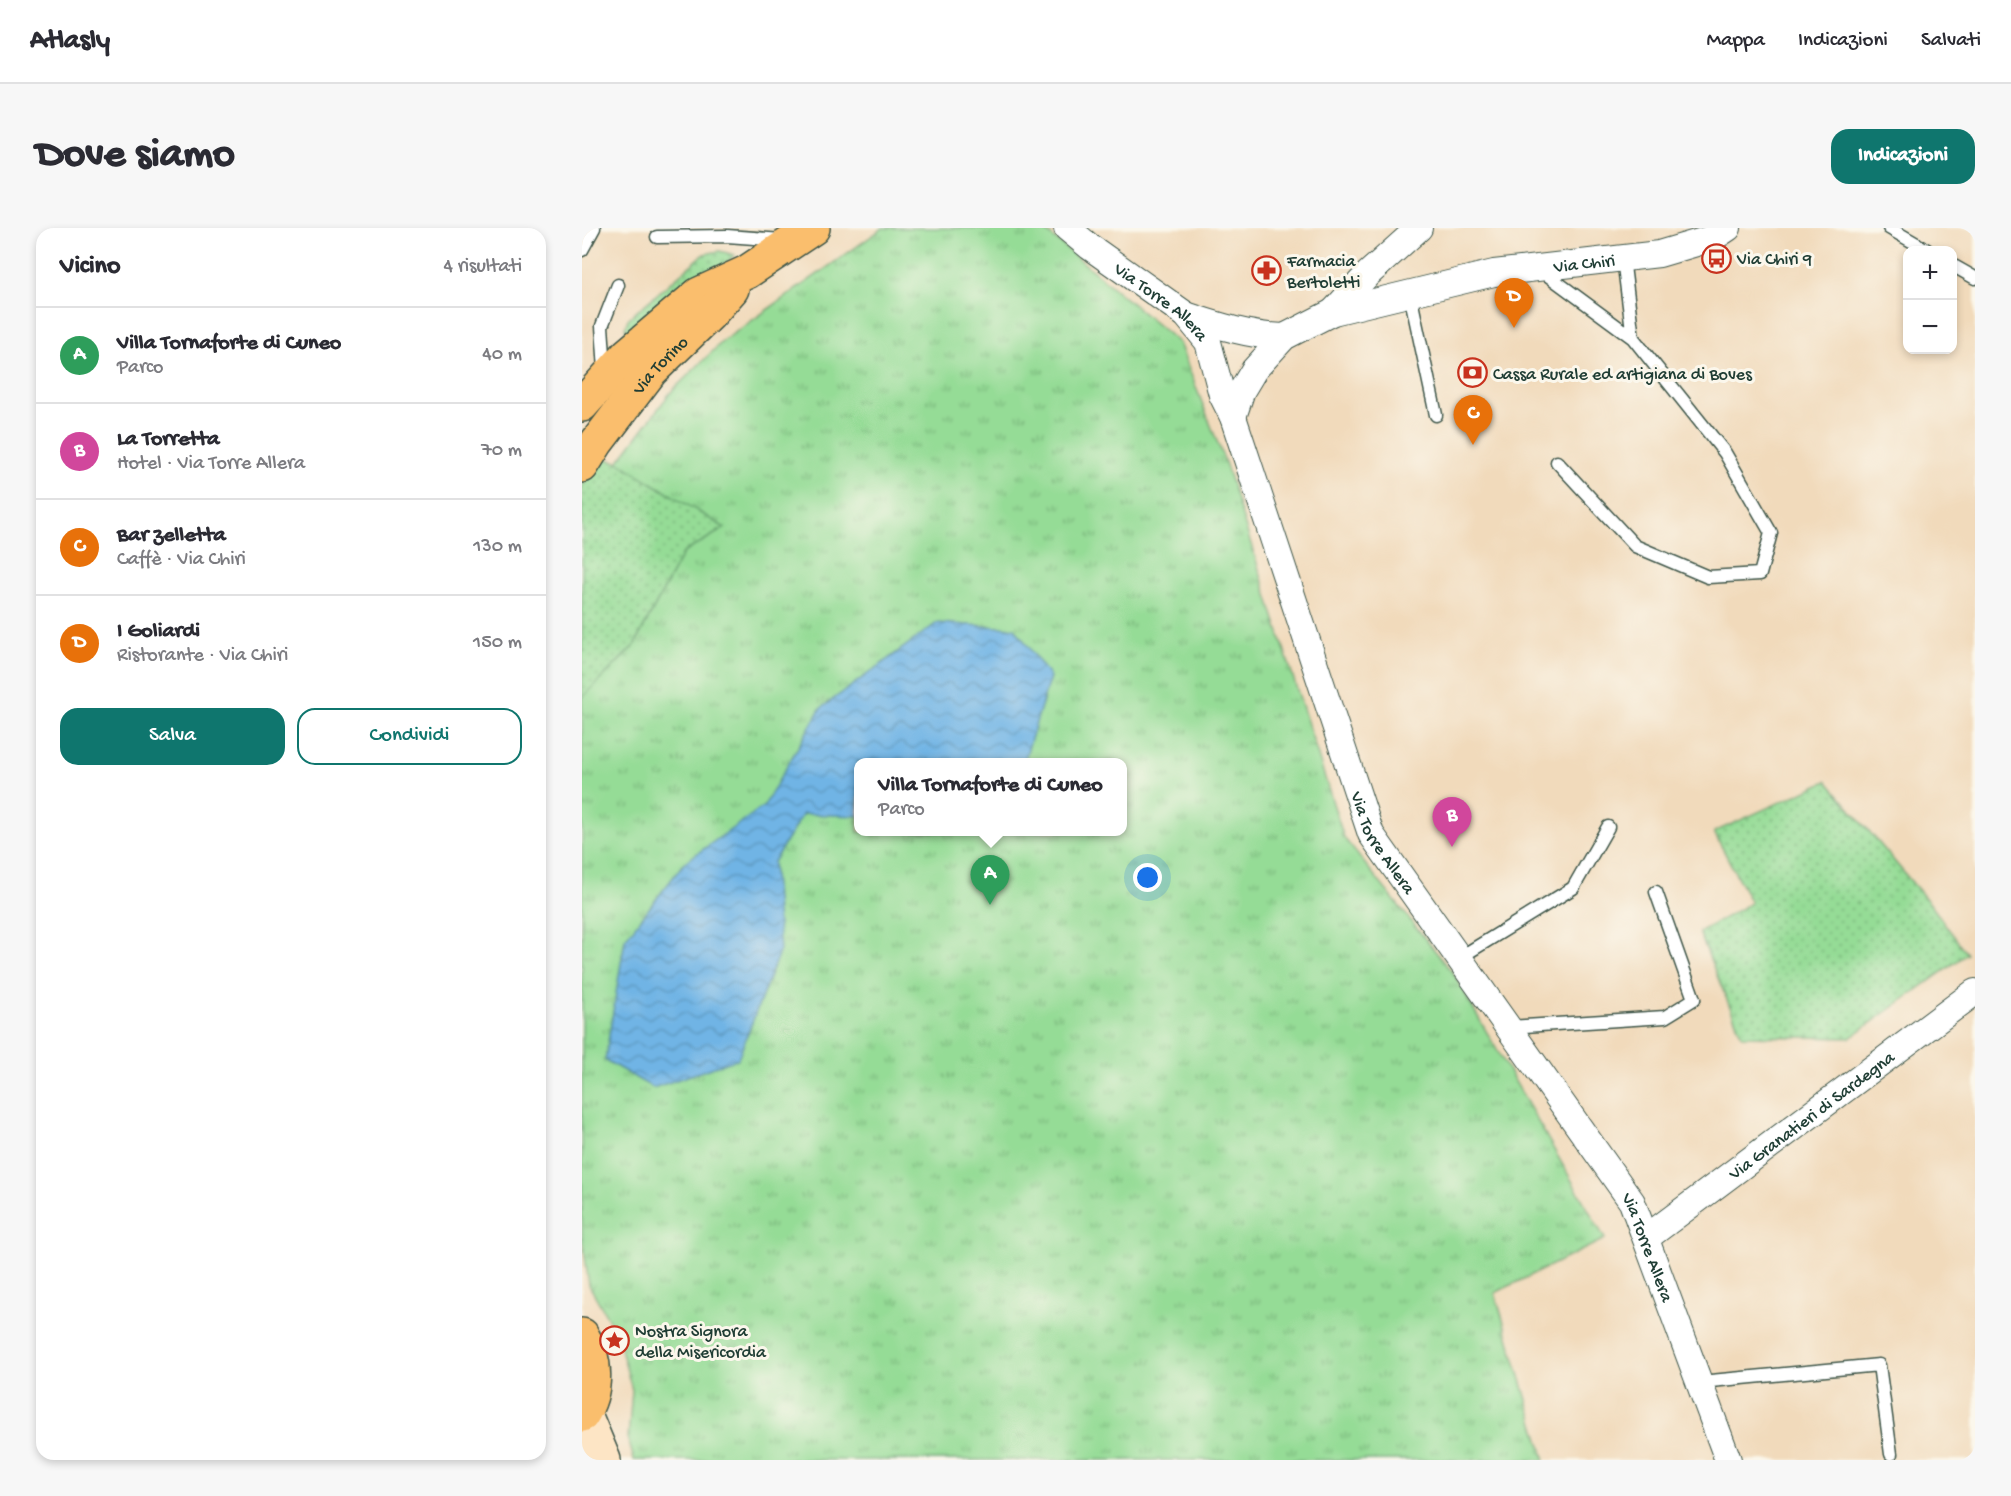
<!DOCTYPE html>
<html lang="it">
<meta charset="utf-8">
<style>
:root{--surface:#fff;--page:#f7f7f7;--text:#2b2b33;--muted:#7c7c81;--line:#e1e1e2;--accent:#0f766e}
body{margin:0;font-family:"Gochi Hand",sans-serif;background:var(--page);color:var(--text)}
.controls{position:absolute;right:18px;top:18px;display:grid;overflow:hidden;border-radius:12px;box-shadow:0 3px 9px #0003}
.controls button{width:54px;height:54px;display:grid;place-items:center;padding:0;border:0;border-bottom:2px solid var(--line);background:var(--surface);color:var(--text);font:30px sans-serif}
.you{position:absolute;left:566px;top:650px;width:21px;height:21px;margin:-15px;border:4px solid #fff;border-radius:50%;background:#1a73e8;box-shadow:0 0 0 9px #1a73e833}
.badge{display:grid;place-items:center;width:39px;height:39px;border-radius:50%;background:var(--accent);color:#fff;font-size:20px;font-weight:700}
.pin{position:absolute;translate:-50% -50px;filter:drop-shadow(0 2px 3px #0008)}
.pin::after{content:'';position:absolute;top:32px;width:21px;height:18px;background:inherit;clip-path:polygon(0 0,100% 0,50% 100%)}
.popup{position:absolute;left:272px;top:530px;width:273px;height:78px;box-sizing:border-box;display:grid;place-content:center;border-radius:12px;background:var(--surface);filter:drop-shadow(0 2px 4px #0005);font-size:20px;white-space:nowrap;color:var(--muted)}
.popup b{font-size:22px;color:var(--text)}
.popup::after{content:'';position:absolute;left:50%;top:100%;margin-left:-12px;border:12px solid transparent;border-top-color:var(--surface)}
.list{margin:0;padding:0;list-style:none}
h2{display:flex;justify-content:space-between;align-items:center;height:78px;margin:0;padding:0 24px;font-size:26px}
h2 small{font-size:20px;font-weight:400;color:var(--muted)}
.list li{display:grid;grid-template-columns:39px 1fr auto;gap:18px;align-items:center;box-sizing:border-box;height:96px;padding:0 24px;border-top:2px solid var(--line)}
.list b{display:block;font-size:22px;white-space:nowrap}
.list p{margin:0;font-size:20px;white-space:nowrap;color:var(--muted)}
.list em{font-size:20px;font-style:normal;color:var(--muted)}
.actions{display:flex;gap:12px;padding:18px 24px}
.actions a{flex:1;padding:14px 0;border:2px solid var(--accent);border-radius:18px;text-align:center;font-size:21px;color:var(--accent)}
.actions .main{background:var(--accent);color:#fff}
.map{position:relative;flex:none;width:1393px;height:1232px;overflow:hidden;border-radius:18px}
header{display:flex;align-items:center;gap:36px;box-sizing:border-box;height:84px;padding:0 30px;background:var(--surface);border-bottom:2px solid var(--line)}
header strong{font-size:28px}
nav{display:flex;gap:33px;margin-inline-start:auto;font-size:21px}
.intro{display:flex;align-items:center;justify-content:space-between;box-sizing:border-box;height:144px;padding:0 36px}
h1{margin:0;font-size:42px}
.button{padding:15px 27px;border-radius:18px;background:var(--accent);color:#fff;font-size:21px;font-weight:700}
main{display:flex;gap:36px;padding:0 36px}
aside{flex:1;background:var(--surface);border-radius:18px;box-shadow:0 3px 9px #0003}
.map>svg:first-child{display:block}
</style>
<header>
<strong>Atlasly</strong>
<nav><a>Mappa</a><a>Indicazioni</a><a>Salvati</a></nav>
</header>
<div class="intro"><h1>Dove siamo</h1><a class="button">Indicazioni</a></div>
<main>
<aside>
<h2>Vicino<small>4 risultati</small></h2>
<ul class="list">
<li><span class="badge" style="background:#2e9e5b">A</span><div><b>Villa Tornaforte di Cuneo</b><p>Parco</p></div><em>40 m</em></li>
<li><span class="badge" style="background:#d1479c">B</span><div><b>La Torretta</b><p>Hotel · Via Torre Allera</p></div><em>70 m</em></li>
<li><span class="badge" style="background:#e8710a">C</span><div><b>Bar zelletta</b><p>Caffè · Via Chiri</p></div><em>130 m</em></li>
<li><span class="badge" style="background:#e8710a">D</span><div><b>I Goliardi</b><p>Ristorante · Via Chiri</p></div><em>150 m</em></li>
</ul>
<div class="actions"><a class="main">Salva</a><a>Condividi</a></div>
</aside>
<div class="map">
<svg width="1393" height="1232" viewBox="0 0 1393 1232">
<defs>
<pattern id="grass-dots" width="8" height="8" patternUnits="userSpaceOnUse" patternTransform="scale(1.5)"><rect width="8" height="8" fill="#95dc96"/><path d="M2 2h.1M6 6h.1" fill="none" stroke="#79b47b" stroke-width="1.8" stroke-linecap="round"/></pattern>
<pattern id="park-tufts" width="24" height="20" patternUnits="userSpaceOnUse" patternTransform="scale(1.5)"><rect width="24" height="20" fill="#95dc96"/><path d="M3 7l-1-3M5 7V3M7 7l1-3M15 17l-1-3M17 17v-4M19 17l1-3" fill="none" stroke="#79b47b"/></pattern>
<pattern id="water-waves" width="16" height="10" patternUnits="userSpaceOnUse" patternTransform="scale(1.5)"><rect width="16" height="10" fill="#6fb4e5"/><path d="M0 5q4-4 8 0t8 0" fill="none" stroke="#5b94ba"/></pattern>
</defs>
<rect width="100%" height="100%" fill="#fbf7ec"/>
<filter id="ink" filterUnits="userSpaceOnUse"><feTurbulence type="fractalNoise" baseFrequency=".0167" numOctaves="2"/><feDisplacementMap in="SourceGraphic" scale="12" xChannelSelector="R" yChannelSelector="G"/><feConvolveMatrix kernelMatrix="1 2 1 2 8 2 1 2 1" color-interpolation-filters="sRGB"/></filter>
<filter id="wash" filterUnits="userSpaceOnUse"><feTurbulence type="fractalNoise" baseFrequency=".008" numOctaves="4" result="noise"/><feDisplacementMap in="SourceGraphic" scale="24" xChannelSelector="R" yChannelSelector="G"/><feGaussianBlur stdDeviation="1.35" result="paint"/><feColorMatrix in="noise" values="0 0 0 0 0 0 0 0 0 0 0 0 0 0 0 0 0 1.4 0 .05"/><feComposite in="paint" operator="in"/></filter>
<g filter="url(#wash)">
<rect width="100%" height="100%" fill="#f1dabb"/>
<path fill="url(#grass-dots)" stroke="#5a8c65" stroke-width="1.5" d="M 138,23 L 153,27 L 49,111 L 43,100 L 46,91 L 122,26 Z
M 17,229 L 36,234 L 144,300 L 101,325 L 52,418 L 0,470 L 0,258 Z
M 1245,553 L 1349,677 L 1385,726 L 1268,810 L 1160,808 L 1117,704 L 1169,675 L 1132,604 Z"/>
<path fill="url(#park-tufts)" stroke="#5a8c65" stroke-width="1.5" fill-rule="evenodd" d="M 301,0 L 460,0 L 597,115 L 643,234 L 762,610 L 871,745 L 1023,1011 L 913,1065 L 963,1232 L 52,1232 L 46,1211 L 50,1162 L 35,1106 L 7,1057 L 0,1008 L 0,470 L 52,418 L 101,325 L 143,300 L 36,234 L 88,165 L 141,113 ZM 276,534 L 540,534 L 540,604 L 276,604 Z"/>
<path fill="url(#water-waves)" stroke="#47788c" stroke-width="1.5" d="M 355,395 L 433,400 L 468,449 L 442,534 L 276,534 L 276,588 L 221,586 L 191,634 L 198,722 L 156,831 L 71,860 L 23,832 L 43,711 L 103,634 L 182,578 L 238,481 Z"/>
</g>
<g filter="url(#ink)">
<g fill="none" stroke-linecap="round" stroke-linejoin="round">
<defs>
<path id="service" d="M 1307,0 L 1345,22
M 75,9 L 145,8 L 201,12
M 0,22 L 12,0
M 1370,37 L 1393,50
M 960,43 L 1051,110
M 828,66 L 854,187
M 23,142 L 20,98 L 36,57
M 975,234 L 1053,318 L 1126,349 L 1178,346 L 1189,305 L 1143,225 L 1051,110 L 1041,30
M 877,730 L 991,660 L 1026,599
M 927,799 L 1083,789 L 1112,771 L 1074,664
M 1118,1154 L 1297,1137 L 1309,1226"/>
<g id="minor">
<path id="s1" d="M 485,0 L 508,19 L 604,87 L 626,114 L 640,167 L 651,189 L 789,606 L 1050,974 L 1146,1232"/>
<path d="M 751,84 L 786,46 L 837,0"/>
<path d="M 604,87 C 637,98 668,108 702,109"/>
<path id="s2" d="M 651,189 L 660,162 L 672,142 L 702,109 L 751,84 L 912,45 L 1077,26 L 1131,10 L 1146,0"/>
<path id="s3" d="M 1064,1010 L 1393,764"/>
</g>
<path id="secondary" d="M 2,1184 L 22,1232"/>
<g id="primary">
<path d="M 0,177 L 46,126 L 117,66 L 165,44 L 231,0"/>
<path id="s4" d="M 0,238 L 15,214 L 69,143 L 127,87 L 150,61"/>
<path d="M 0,1107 C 15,1131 16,1163 0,1187"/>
</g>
</defs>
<use href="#service" stroke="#3e5548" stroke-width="15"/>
<use href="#minor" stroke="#3e5548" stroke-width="28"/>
<use href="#secondary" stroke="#3e5548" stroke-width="36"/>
<use href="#primary" stroke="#3e5548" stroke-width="36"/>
<use href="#service" stroke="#fff" stroke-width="12"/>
<use href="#minor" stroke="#fff" stroke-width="26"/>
<use href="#secondary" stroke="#fde5c5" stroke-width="33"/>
<use href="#primary" stroke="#fabe6d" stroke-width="33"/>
</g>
</g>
<defs>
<symbol id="bus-ring" viewBox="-11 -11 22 22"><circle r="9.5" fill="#fbf7ec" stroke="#c8321e" stroke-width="1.5"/><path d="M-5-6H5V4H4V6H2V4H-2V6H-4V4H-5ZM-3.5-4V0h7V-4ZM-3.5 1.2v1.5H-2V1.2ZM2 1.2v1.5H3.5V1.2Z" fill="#c8321e"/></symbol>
<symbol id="pharmacy-ring" viewBox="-11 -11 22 22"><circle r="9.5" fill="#fbf7ec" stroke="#c8321e" stroke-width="1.5"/><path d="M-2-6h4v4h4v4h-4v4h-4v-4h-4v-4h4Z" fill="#c8321e"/></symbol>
<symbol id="bank-ring" viewBox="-11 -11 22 22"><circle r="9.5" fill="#fbf7ec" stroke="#c8321e" stroke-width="1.5"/><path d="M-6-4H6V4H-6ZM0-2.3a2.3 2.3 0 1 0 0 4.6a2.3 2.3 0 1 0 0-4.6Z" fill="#c8321e"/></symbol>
<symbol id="sight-ring" viewBox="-11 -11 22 22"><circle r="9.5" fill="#fbf7ec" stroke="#c8321e" stroke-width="1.5"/><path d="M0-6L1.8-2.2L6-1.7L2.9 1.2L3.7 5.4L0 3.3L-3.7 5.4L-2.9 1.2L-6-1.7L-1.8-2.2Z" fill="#c8321e"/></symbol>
</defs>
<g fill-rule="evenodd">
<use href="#bus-ring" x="1118" y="14" width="33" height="33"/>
<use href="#pharmacy-ring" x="668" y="26" width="33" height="33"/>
<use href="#bank-ring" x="874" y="128" width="33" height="33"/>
<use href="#sight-ring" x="16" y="1096" width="33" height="33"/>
</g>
<g text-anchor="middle" stroke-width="6" stroke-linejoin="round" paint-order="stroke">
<g font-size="18" fill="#1f3d34" stroke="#fbf7ec" text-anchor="start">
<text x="1155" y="36">Via Chiri 9</text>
<text x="705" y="38">Farmacia<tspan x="705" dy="21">Bertoletti</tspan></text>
<text x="911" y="151">Cassa Rurale ed artigiana di Boves</text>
<text x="53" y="1108">Nostra Signora<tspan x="53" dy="21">della Misericordia</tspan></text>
</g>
<g font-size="18" fill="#1f3d34" stroke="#fbf7ec">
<text dy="6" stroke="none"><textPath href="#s2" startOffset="408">Via Chiri</textPath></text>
<text dy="6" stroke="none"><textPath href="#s1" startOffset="120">Via Torre Allera</textPath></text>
<text dy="6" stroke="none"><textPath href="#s4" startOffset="128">Via Torino</textPath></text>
<text dy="6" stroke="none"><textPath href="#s1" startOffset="714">Via Torre Allera</textPath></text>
<text dy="6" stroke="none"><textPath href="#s3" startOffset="206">Via Granatieri di Sardegna</textPath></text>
<text dy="6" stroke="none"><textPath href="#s1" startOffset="1200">Via Torre Allera</textPath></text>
</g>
</g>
</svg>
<div class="controls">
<button>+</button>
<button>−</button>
</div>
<div class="you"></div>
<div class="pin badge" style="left:408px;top:677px;background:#2e9e5b">A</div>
<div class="popup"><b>Villa Tornaforte di Cuneo</b>Parco</div>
<div class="pin badge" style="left:870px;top:619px;background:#d1479c">B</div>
<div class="pin badge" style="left:891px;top:217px;background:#e8710a">C</div>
<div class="pin badge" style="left:932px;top:100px;background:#e8710a">D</div>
</div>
</main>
